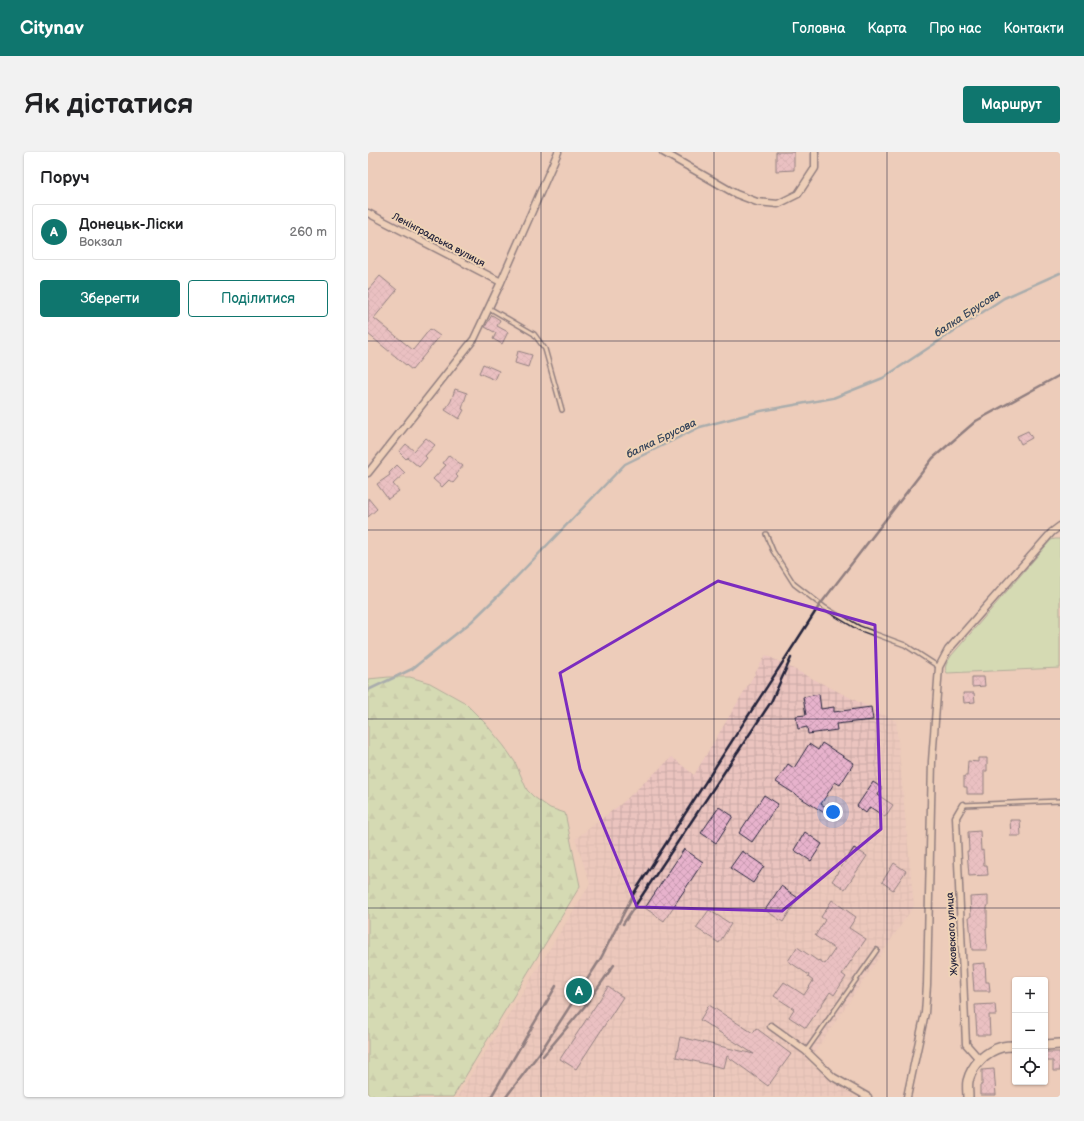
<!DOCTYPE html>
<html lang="uk">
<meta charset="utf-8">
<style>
:root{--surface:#fff;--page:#f2f2f2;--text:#202124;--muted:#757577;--line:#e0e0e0;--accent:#0f766e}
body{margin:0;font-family:"Balsamiq Sans",sans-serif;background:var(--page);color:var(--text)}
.controls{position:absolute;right:12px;bottom:12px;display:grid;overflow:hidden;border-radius:4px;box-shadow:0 1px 3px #0004}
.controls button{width:36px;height:36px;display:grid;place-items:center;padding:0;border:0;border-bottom:1px solid var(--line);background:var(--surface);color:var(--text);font:20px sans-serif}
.you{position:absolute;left:465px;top:660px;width:14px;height:14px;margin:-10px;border:3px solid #fff;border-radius:50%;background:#1a73e8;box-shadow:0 0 0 6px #1a73e833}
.badge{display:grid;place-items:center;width:26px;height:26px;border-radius:50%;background:var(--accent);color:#fff;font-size:13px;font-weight:700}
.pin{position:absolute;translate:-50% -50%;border:2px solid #fff;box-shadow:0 1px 4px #0006}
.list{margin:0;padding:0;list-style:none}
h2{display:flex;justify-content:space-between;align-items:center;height:52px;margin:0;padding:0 16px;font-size:17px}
h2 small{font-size:13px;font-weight:400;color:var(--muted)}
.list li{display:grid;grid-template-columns:26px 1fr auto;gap:12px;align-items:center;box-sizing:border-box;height:56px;margin:0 8px 8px;padding:0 8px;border:1px solid var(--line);border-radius:4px}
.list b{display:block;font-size:15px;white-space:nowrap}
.list p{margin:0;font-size:13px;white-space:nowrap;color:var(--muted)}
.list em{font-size:13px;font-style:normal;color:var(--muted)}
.actions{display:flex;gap:8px;padding:12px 16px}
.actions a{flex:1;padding:9px 0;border:1px solid var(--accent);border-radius:4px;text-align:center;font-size:14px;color:var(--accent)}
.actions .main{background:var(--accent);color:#fff}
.icon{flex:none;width:22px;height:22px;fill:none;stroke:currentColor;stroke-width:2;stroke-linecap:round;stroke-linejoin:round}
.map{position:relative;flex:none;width:692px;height:945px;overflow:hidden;border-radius:4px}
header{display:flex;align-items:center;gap:24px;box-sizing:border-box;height:56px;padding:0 20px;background:var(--accent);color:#fff}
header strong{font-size:19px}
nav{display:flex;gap:22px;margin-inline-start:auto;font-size:14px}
.intro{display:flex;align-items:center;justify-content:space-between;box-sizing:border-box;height:96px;padding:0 24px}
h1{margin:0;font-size:28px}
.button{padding:10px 18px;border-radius:4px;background:var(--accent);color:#fff;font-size:14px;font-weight:700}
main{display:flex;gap:24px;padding:0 24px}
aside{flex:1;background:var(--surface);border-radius:4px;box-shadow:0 1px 3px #0004}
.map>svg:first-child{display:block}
</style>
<header>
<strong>Citynav</strong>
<nav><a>Головна</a><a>Карта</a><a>Про нас</a><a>Контакти</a></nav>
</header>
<div class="intro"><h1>Як дістатися</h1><a class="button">Маршрут</a></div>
<main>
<aside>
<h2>Поруч<small></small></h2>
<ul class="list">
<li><span class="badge">A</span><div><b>Донецьк-Ліски</b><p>Вокзал</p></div><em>260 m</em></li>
</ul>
<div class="actions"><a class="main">Зберегти</a><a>Поділитися</a></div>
</aside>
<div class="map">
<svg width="692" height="945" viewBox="0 0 692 945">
<defs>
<pattern id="industrial-grid" width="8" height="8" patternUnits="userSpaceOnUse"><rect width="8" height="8" fill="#ebc4bf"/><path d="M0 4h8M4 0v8" fill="none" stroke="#c9a8a5"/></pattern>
<pattern id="forest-firs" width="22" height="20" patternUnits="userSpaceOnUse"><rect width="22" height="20" fill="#b8ebac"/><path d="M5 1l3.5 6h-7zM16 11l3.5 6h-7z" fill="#9ec995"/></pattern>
<pattern id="building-cross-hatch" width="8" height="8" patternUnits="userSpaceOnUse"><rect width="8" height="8" fill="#e7b2cc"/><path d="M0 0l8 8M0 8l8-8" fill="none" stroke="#c699b0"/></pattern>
</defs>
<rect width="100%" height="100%" fill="#edccba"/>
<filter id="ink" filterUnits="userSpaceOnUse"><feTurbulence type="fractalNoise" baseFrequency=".025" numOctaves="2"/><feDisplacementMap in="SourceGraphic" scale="8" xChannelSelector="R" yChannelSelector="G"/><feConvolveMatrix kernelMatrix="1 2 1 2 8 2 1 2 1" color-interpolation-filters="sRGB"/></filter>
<g filter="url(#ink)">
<path fill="url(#industrial-grid)" d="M 398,503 L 528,569 L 546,754 L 440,910 L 487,945 L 89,945 L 222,732 L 207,687 L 253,652 L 304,605 L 326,623 Z"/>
<path fill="#b8ebac" stroke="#6d8674" d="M 687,387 L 692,387 L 692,516 L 579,521 C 575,514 580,510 583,504 L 683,388 Z"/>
<path fill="url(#forest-firs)" stroke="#6d8674" d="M 21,525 L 42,525 L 62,531 L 96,550 L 117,571 L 136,594 L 147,610 L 159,638 L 166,645 L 182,656 L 197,661 L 212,734 L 85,945 L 0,945 L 0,527 Z"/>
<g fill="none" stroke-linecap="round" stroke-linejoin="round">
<path stroke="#59879c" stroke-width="2.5" d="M 0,538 L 44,517 L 103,470 L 137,437 L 257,312 L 332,275 L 393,259 L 465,246 L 515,226 L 636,146 L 692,121"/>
</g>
<path fill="url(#building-cross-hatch)" stroke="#22223b" d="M 408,0 L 426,0 L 426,18 L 408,19 Z
M 12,124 L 29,138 L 6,166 L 45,198 L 62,177 L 72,184 L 44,218 L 0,182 L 0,138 Z
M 124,163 L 132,168 L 129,174 L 140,180 L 134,192 L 125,187 L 128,181 L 117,175 Z
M 150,199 L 164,203 L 160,215 L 147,211 Z
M 115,212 L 131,219 L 127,228 L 111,221 Z
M 87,237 L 99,241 L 94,257 L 96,258 L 91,267 L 77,258 L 83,249 Z
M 660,279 L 664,286 L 653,292 L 649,284 Z
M 58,286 L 67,293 L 57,304 L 59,306 L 51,315 L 39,305 L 38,307 L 31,300 L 38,292 L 46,299 Z
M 81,303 L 95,314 L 88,323 L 90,325 L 85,331 L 81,328 L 74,335 L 65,327 L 78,313 L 75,311 Z
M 29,313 L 37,321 L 25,332 L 31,339 L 20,347 L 9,332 L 22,323 L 21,321 Z
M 0,346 L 9,357 L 0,365 Z
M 604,525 L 616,525 L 617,534 L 604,535 Z
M 595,541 L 606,541 L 607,550 L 596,551 Z
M 451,542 L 453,557 L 466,555 L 466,560 L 503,555 L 505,568 L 468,572 L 469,578 L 440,582 L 439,575 L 430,577 L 428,564 L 438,563 L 435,545 Z
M 454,591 L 486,611 L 472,633 L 467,630 L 453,652 L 461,657 L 458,662 L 408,630 L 420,612 L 426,616 L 441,592 L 450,598 Z
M 610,606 L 619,606 L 619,619 L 616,619 L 616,642 L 599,642 L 599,635 L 596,635 L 596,624 L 599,624 L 600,609 L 610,610 Z
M 505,630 L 514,636 L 510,643 L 525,653 L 517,665 L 502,655 L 498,661 L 489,654 Z
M 396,643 L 410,652 L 384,690 L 371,681 Z
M 351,655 L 365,664 L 348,691 L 333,681 Z
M 642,668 L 652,668 L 653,684 L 643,684 Z
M 612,679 L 613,699 L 615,698 L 616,713 L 619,713 L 620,723 L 601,724 L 599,699 L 601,699 L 600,680 Z
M 437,680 L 454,692 L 443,709 L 426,698 Z
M 486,696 L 499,704 L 477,737 L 464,729 Z
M 316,697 L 335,710 L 296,769 L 277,756 Z
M 374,699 L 396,714 L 385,731 L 362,716 Z
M 526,711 L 538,719 L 525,738 L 514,730 Z
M 413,734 L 430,746 L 415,770 L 397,758 Z
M 620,744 L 620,754 L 619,755 L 619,776 L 618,776 L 619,798 L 604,798 L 601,765 L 603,765 L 602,745 Z
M 464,748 L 488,765 L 481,776 L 498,787 L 474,822 L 478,825 L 466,843 L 462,840 L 438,876 L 421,865 L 426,857 L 406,844 L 416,830 L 436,843 L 445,829 L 440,825 L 441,823 L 420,809 L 429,795 L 450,809 L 451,808 L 457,812 L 467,797 L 447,784 L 457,768 L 453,765 Z
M 341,758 L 363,772 L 351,791 L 328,776 Z
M 617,811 L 618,830 L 621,830 L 622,839 L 606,839 L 604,812 Z
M 240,835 L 255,845 L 208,917 L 192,907 Z
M 627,852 L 628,863 L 621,863 L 622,883 L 609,883 L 607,853 Z
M 341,853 L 385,881 L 388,876 L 423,902 L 400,934 L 359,904 L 356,916 L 308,905 L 312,885 L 386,902 L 332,868 Z
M 677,900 L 692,900 L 692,919 L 685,919 L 685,909 L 677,909 Z
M 626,917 L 628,943 L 612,943 L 612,933 L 614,933 L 614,918 Z"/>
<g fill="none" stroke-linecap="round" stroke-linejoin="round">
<defs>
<path id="lane" d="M 121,156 L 166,182 L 177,197 L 194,258
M 398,382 L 405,399 L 426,432 L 456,455 L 491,476 L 537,493 L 571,515
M 595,653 L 692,649
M 438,899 L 509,798"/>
<path id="street" d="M 295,0 L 368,42 L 389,50 L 410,52 L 430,42 L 447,16 L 447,0
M 0,61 L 133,130
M 0,321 L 106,187 L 133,130 L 190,0
M 595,653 L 588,665 L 598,892 L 612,908
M 403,874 L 438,899 L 465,925 L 500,945
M 539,945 L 557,861 L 559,833 L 564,609 L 571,515 L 580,498 L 684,380 L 692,374"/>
<path id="secondary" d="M 677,893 L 692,892
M 600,945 C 600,940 599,934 600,929 C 604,913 618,899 634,895 C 638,894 643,894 647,894"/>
</defs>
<use href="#lane" stroke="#22223b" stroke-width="6"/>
<use href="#street" stroke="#22223b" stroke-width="9"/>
<use href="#secondary" stroke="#22223b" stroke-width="12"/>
<use href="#lane" stroke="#efd3b6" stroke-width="3"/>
<use href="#street" stroke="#efd3b6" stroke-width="6"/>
<use href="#secondary" stroke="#efd3b6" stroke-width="9"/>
<path stroke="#22223b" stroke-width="2.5" d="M 255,772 L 403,550 L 423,506
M 175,904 L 217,854 L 246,813
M 123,945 L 188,834
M 138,945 L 173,899 L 233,806 L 266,741 L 451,454 L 565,306 L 608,269 L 692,223"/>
</g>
</g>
<path d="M0 0H692V945H0ZM 350,429 L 507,473 L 513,677 L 414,759 L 269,755 L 212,617 L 192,521 Z" fill="#edccba" fill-opacity=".55" fill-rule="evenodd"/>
<path fill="none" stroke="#7b2cbf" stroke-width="3" stroke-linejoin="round" d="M 350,429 L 507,473 L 513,677 L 414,759 L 269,755 L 212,617 L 192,521 Z"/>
<path fill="none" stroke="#22223b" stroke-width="1" stroke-opacity="0.55" d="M 173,0 L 173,945M 346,0 L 346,945M 519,0 L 519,945M 0,189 L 692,189M 0,378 L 692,378M 0,567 L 692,567M 0,756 L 692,756"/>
<g text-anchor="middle" stroke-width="4" stroke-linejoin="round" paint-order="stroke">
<g font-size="10" fill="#22223b" stroke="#efd3b6">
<text transform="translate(71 87) rotate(28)" y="4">Ленінградська вулиця</text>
<text transform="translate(583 782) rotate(-93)" y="4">Жуковского улица</text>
</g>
<g font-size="11" font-style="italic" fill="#34445b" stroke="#efd3b6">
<text transform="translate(599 161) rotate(-33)" y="4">балка Брусова</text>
<text transform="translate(293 286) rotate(-26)" y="4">балка Брусова</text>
</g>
</g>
</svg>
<div class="controls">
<button>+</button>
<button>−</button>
<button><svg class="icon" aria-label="locate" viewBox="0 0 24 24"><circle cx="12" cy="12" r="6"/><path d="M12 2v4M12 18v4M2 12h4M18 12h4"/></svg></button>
</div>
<div class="you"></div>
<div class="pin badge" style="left:211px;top:839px">A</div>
</div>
</main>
